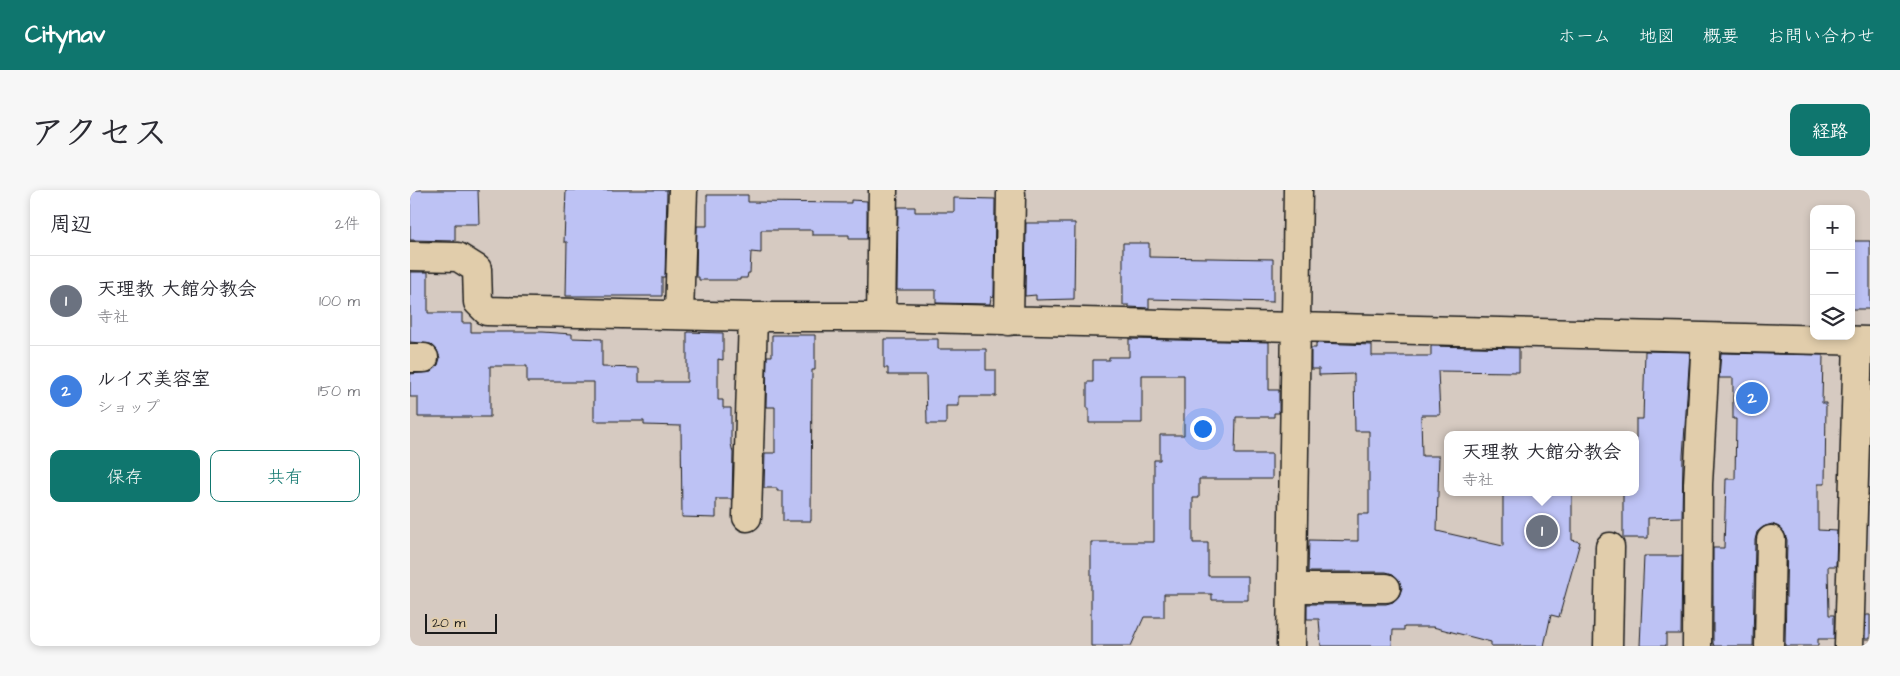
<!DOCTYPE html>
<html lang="ja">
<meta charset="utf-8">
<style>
:root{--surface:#fff;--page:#f7f7f7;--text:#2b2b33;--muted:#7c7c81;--line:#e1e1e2;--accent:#0f766e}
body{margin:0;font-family:"Architects Daughter","Klee One",sans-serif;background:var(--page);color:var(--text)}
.controls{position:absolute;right:15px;top:15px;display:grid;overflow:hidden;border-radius:10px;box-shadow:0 2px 8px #0003}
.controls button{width:45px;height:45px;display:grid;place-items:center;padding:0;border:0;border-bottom:1px solid var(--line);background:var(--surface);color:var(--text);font:25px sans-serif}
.scale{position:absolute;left:15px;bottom:12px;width:72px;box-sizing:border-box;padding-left:5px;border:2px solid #1c1c1c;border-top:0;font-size:14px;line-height:18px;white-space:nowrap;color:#1c1c1c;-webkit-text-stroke:4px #e1cdab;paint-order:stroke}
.you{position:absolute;left:792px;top:238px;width:18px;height:18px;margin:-12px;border:4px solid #fff;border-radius:50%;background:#1a73e8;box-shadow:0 0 0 8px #1a73e833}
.badge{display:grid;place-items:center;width:32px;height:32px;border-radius:50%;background:var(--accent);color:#fff;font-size:16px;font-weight:700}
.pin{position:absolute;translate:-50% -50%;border:2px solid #fff;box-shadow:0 1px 5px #0006}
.popup{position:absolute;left:1034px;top:241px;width:195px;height:65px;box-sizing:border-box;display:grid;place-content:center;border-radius:10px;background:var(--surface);filter:drop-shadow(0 1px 4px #0005);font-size:16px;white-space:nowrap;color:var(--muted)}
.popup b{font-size:19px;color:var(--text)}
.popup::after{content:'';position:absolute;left:50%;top:100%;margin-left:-10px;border:10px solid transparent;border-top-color:var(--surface)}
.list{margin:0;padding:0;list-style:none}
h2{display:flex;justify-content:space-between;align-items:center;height:65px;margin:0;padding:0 20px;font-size:21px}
h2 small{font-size:16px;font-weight:400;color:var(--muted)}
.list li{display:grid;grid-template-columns:32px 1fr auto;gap:15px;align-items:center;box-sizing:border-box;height:90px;padding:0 20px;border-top:1px solid var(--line)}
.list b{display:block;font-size:19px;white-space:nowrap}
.list p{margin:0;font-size:16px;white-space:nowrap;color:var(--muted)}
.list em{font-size:16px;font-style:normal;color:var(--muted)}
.actions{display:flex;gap:10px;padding:15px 20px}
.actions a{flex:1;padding:11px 0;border:1px solid var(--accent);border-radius:10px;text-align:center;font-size:18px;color:var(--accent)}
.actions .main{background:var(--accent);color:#fff}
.icon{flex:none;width:28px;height:28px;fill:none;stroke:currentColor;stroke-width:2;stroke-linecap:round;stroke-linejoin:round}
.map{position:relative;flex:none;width:1460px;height:456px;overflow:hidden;border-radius:10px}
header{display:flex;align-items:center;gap:30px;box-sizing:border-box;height:70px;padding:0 25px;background:var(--accent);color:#fff}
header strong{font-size:24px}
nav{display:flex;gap:28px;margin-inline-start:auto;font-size:18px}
.intro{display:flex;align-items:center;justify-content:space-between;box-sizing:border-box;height:120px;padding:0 30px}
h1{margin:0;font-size:35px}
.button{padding:12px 22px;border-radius:10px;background:var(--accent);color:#fff;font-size:18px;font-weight:700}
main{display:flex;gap:30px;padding:0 30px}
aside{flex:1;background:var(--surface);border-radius:10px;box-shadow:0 2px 8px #0003}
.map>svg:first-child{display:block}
</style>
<header>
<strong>Citynav</strong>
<nav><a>ホーム</a><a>地図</a><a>概要</a><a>お問い合わせ</a></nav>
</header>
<div class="intro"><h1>アクセス</h1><a class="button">経路</a></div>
<main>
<aside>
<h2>周辺<small>2件</small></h2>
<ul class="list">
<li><span class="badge" style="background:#6b7280">1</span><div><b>天理教 大館分教会</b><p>寺社</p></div><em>100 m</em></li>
<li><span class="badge" style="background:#3f7fe0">2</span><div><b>ルイズ美容室</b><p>ショップ</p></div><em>150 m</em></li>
</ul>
<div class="actions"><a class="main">保存</a><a>共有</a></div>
</aside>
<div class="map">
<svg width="1460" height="456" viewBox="0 0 1460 456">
<rect width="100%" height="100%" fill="#d6cac1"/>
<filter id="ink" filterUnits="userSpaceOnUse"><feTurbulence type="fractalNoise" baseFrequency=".02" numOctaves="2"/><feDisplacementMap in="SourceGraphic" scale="10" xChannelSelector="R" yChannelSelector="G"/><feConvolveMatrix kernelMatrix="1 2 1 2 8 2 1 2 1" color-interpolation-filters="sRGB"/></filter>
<g filter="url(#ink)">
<path fill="#cec8d0" d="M 1460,172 L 1460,354 L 1452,354 Z"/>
<path fill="#bdc2f4" stroke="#1c1c1c" d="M 0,0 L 68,0 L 69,34 L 45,34 L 45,51 L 0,50 Z
M 156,0 L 257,0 L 255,87 L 252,87 L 252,106 L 156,106 L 157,52 L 154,52 Z
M 297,5 L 338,5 L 338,12 L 441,13 L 441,10 L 457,11 L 457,49 L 439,49 L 439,45 L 402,45 L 402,40 L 351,40 L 351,63 L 341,62 L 340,83 L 338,83 L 337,88 L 330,88 L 330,90 L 289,90 L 289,87 L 286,87 L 287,36 L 297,36 Z
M 544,8 L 585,9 L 584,106 L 581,107 L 580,114 L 526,113 L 526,100 L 487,100 L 488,17 L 505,17 L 505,22 L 544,22 Z
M 616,33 L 665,33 L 664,109 L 626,110 L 626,105 L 615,106 Z
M 1442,51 L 1460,51 L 1460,119 L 1441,119 Z
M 713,53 L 739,53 L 739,67 L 863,69 L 863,112 L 739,109 L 739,118 L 719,117 L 719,115 L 713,115 Z
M 0,82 L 18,82 L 18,123 L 52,123 L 52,133 L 61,133 L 61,142 L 132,142 L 162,144 L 162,148 L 192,149 L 192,177 L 229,178 L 229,192 L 277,192 L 277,142 L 313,143 L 313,170 L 308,169 L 308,210 L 313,210 L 313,218 L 321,218 L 321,254 L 323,263 L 322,309 L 306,309 L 306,328 L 272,327 L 271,236 L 234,235 L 234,231 L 184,231 L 184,192 L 117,192 L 117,176 L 80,176 L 80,227 L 8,227 L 8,207 L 0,207 L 0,184 L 21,182 L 28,175 L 30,168 L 27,160 L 21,154 L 0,152 Z
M 362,145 L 405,145 L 405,180 L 402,180 L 401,331 L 373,331 L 373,301 L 367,301 L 367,298 L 354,298 L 355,263 L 365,263 L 365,217 L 356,217 L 357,166 L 362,166 Z
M 474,149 L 528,149 L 528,159 L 576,159 L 576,180 L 586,180 L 586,206 L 549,206 L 549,216 L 536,216 L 536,234 L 517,234 L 516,185 L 478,185 L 478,178 L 474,178 Z
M 719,149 L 859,152 L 859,200 L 869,200 L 869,223 L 864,223 L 864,227 L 826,227 L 825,264 L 862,264 L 862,289 L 789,289 L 789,308 L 783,308 L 783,353 L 798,353 L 798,386 L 838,386 L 838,410 L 802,410 L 802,404 L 754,404 L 754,427 L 734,427 L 721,456 L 681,456 L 681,352 L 744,352 L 744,270 L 750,270 L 750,245 L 774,245 L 774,185 L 732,185 L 732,233 L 679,233 L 679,218 L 677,218 L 677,192 L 683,192 L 683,170 L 699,170 L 699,167 L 719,167 Z
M 906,153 L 962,155 L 962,166 L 1021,166 L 1021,156 L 1109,158 L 1109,182 L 1028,181 L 1030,225 L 1011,225 L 1012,266 L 1029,266 L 1027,341 L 1093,356 L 1093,302 L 1162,302 L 1162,350 L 1170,352 L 1149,427 L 1141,425 L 1134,456 L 1081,456 L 1081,452 L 1023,437 L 994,437 L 994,440 L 983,440 L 982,456 L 911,456 L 909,429 L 897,429 L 897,414 L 976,414 L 983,412 L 989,406 L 992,398 L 989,390 L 983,384 L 976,382 L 898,382 L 899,350 L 948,351 L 948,324 L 959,324 L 959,241 L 945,241 L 944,184 L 909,185 L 909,179 L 901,179 L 901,158 L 906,158 Z
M 1235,161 L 1280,162 L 1273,266 L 1272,327 L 1238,328 L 1238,348 L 1213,348 L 1213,302 L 1226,302 L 1226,229 L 1233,229 Z
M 1311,163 L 1413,165 L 1412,213 L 1416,213 L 1415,294 L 1408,294 L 1408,340 L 1427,341 L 1426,376 L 1418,376 L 1419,425 L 1424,425 L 1424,449 L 1408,449 L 1408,456 L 1375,456 L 1377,350 L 1374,342 L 1369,337 L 1362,334 L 1353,337 L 1347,342 L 1345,350 L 1343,456 L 1304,456 L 1303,453 L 1303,358 L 1314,358 L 1316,289 L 1325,289 L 1326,229 L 1323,229 L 1323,188 L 1309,188 Z
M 1234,366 L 1272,366 L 1271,444 L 1256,444 L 1256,456 L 1230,456 Z
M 1456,425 L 1460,425 L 1460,449 L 1455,449 Z"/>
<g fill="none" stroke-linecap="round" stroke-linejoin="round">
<defs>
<path id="minor" d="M 0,66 L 48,67 L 67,79 L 68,112 L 77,121 L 343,127 L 471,127 L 1460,151
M 269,124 L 273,0
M 471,127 L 473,0
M 599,131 L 601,4
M 0,168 L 14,168
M 337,327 L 343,127
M 882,398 L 976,398
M 881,456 L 888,0
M 1198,456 L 1200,357
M 1287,456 L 1288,294 L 1296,148
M 1359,456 L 1361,350
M 1439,456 L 1448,151"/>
</defs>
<use href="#minor" stroke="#1c1c1c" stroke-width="31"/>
<use href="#minor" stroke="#e1cdab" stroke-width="28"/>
</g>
</g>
</svg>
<div class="controls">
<button>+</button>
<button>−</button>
<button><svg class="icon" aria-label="layers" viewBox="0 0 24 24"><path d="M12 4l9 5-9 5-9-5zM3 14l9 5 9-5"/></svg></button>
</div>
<div class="scale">20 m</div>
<div class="you"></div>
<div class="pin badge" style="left:1132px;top:341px;background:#6b7280">1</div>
<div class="popup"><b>天理教 大館分教会</b>寺社</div>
<div class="pin badge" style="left:1342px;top:208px;background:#3f7fe0">2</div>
</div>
</main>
